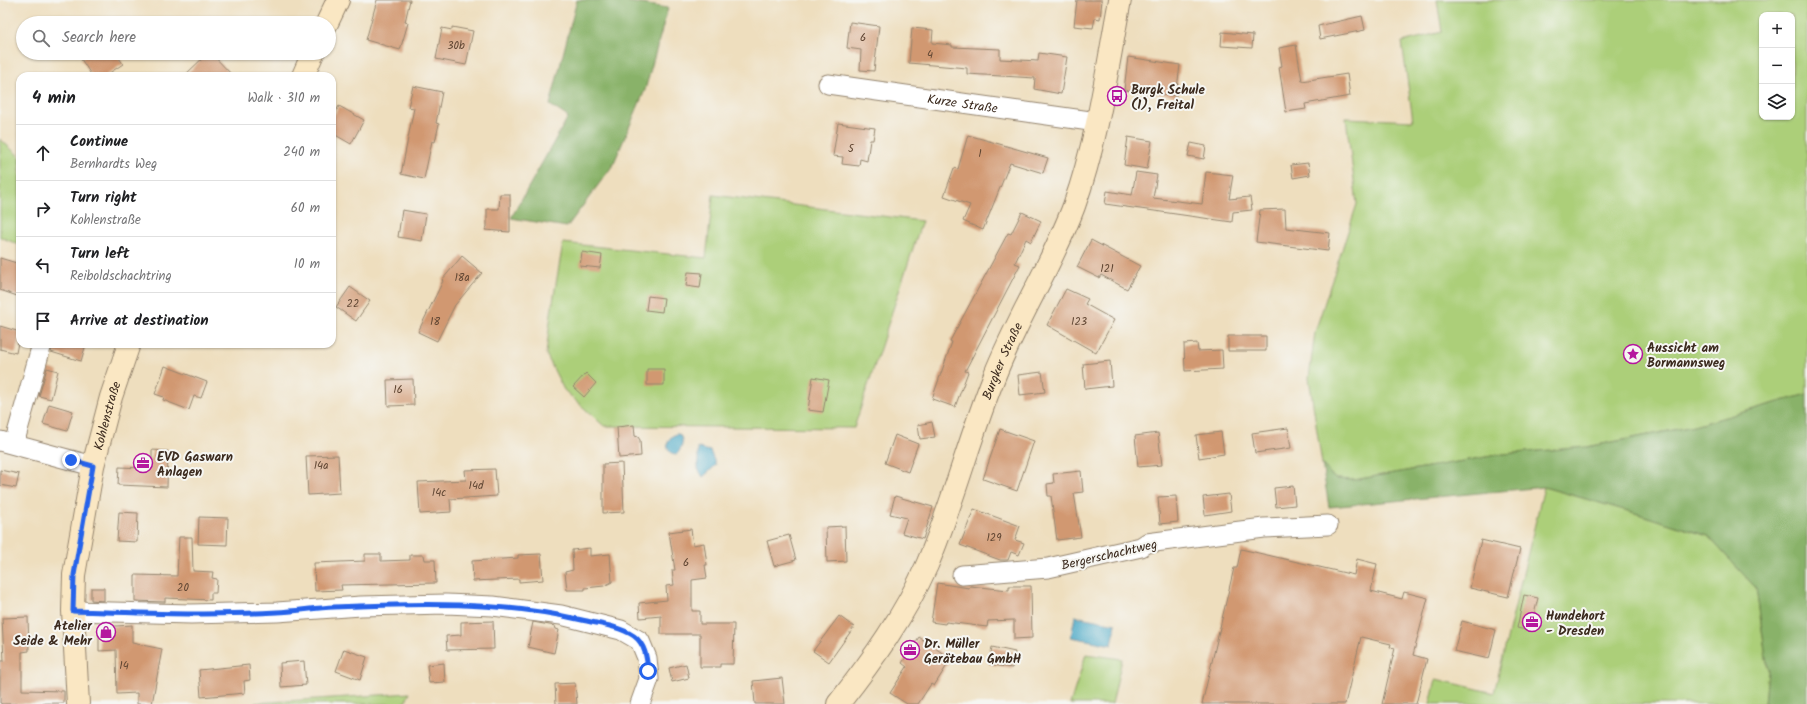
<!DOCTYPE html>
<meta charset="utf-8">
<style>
:root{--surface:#fff;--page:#f6f6f6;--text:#202124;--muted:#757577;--line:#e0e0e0}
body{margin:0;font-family:Kalam,sans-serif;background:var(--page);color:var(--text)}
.controls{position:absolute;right:12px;top:12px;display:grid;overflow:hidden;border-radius:8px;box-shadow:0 1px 3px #0004}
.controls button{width:36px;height:36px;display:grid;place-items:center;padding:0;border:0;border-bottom:1px solid var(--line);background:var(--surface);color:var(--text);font:20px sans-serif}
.stop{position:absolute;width:12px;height:12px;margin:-9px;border:3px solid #2563eb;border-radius:50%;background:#fff}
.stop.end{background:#2563eb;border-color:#fff;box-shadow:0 1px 4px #0008}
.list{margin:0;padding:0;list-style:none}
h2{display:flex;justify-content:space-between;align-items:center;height:52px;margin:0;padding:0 16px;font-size:17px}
h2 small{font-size:13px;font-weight:400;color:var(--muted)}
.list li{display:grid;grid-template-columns:26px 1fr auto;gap:12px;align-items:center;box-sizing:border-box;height:56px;padding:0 16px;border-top:1px solid var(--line)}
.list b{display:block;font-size:15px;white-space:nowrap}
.list p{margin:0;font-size:13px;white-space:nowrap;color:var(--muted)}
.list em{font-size:13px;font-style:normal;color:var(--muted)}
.icon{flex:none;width:22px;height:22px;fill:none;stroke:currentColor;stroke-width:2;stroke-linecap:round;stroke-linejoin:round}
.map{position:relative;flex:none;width:1807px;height:704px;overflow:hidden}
.search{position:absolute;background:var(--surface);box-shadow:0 1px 3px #0004;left:16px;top:16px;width:320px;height:44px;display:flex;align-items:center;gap:10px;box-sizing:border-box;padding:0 14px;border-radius:22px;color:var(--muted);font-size:15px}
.panel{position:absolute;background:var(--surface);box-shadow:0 1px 3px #0004;left:16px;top:72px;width:320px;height:276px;border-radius:12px}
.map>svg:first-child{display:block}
</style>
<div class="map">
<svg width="1807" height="704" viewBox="0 0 1807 704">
<rect width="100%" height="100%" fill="#f6f6f2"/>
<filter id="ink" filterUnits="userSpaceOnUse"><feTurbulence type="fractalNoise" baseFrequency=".025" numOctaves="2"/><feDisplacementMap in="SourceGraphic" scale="8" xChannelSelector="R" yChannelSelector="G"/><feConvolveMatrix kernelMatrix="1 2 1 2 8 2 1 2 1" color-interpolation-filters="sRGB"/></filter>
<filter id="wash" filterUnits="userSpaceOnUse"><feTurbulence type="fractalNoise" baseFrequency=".012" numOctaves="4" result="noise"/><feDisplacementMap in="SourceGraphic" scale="16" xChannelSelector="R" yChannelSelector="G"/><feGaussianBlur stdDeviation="0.9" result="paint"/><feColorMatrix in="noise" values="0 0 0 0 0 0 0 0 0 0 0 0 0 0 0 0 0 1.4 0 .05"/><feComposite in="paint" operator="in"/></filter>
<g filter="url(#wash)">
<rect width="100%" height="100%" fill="#eedebe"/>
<path fill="#accf79" stroke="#747c4c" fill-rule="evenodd" d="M 1437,0 L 1807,0 L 1807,394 L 1694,426 L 1587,447 L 1503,454 L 1354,480 L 1335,479 L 1322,464 L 1309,378 L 1315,332 L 1357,204 L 1346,118 L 1413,121 L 1402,42 L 1442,32 ZM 1762,15 L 1792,15 L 1792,117 L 1762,117 Z
M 0,139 L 20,157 L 20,245 L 0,237 Z
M 713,195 L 922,221 L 854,428 L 604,426 L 564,390 L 546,354 L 551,313 L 563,243 L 706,258 Z
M 1544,487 L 1635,513 L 1708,536 L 1756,588 L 1768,671 L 1765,704 L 1430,704 L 1436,679 L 1494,693 Z
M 1086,654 L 1122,659 L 1112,704 L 1070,704 Z
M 410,693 L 404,704 L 255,704 L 255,703 Z"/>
<path fill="#89b269" stroke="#626e44" d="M 577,0 L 616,0 L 668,8 L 645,90 L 613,165 L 567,227 L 511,218 L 568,117 L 550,105 Z
M 1807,394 L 1807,704 L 1765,704 L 1768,671 L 1756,588 L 1708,536 L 1635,513 L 1544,487 L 1329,507 L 1322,464 L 1335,479 L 1354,480 L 1503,454 L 1587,447 L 1694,426 Z"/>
<path fill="#47a7c6" stroke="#416872" d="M 676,434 L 679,434 C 685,441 682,448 677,454 L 673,454 C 664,448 667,438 676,434 Z
M 698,448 L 710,451 L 716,465 L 703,477 L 698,469 Z
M 1075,616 L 1116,624 L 1112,645 L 1071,637 Z"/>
<g id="blocks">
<path fill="#d19871" d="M 377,0 L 410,0 L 405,22 L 408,23 L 400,50 L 366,40 Z
M 1077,0 L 1102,0 L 1100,19 L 1095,18 L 1093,28 L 1074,26 Z
M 1362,16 L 1365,30 L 1320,39 L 1318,26 Z
M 850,22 L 879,26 L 874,71 L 860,70 L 861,50 L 847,48 Z
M 452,27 L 473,31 L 466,65 L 436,59 L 442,28 L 452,30 Z
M 912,28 L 933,30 L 932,43 L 952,45 L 952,47 L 1000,49 L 1000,59 L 1038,61 L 1039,53 L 1067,57 L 1061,94 L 1034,89 L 1035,78 L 967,74 L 967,68 L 909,63 Z
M 1222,32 L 1253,35 L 1252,48 L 1221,46 Z
M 1296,45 L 1302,81 L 1347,74 L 1350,96 L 1305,104 L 1306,109 L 1286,112 L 1279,67 L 1282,66 L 1279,48 Z
M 91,53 L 116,53 L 123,64 L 105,76 L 92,76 L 81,59 Z
M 208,53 L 211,53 L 233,76 L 184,76 Z
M 1128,57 L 1180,65 L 1176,96 L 1124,90 Z
M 413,86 L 442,92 L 436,123 L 439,124 L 435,142 L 432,141 L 424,179 L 401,174 L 414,108 L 408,107 Z
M 339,106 L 364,120 L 351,144 L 332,133 L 332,119 Z
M 838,123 L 875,128 L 873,140 L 870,140 L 867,161 L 860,159 L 859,166 L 842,164 L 843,157 L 833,156 Z
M 968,135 L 1048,158 L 1043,173 L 1010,163 L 983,230 L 963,221 L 970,205 L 944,196 L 954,168 L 958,169 Z
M 1128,137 L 1152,141 L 1147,169 L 1124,165 Z
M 1191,143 L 1206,146 L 1204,159 L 1188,156 Z
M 1308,163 L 1310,175 L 1293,178 L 1291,165 Z
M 1136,172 L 1157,175 L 1153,198 L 1202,204 L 1206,172 L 1233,175 L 1229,199 L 1250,197 L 1252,210 L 1233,212 L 1232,222 L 1105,204 L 1107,191 L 1132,195 Z
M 500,194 L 510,194 L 510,232 L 485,230 L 487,227 L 487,209 L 499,209 Z
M 1285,209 L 1286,228 L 1330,233 L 1328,251 L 1256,242 L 1260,210 Z
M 402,210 L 426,214 L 422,241 L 398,237 Z
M 1022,212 L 1041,221 L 1031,242 L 1026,239 L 1015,263 L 1020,265 L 965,371 L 968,372 L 955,407 L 932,399 L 952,342 L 950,341 L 1008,233 L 1011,234 Z
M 1091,240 L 1140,266 L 1127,289 L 1101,275 L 1099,278 L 1077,267 Z
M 582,252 L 602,255 L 600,268 L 580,266 Z
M 462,256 L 482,273 L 455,305 L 437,341 L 418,332 L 443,281 L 442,280 Z
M 0,258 L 20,264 L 20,297 L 0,290 Z
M 688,272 L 702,273 L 700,288 L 686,286 Z
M 350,287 L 370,301 L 356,321 L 336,307 Z
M 1066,289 L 1088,299 L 1085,304 L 1114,320 L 1096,353 L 1047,325 Z
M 648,296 L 664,298 L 662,312 L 646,310 Z
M 0,326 L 20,332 L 16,353 L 0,349 Z
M 1228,336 L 1266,336 L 1266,351 L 1228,351 Z
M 1197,343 L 1198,351 L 1222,350 L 1223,369 L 1185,371 L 1184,344 Z
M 53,344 L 86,344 L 81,361 L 51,352 Z
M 1110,361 L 1112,386 L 1085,389 L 1083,364 Z
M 165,366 L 207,382 L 201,398 L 194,396 L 189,410 L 163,400 L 164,397 L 155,394 Z
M 47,368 L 58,371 L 51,399 L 39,396 Z
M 647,369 L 664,369 L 664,385 L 647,385 Z
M 1042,372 L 1045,392 L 1020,395 L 1018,375 Z
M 586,373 L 596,383 L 584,397 L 573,387 Z
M 813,377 L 829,380 L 823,412 L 808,410 Z
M 413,379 L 414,405 L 388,406 L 387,380 Z
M 49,404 L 73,411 L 67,431 L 43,424 Z
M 932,422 L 935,437 L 920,439 L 918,425 Z
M 634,425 L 635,436 L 638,437 L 640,440 L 641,456 L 619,458 L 617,427 Z
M 1288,428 L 1291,448 L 1255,453 L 1252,433 Z
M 1000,429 L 1034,441 L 1017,491 L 983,479 Z
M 1221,432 L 1224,454 L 1199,458 L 1196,435 Z
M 1158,433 L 1162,465 L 1138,467 L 1135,436 Z
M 895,435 L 918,444 L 908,472 L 885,463 Z
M 152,450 L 168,451 L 167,487 L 118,485 L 119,467 L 143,468 L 143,459 L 152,459 Z
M 338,455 L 340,493 L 308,495 L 306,456 Z
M 622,463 L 624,512 L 603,513 L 603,464 Z
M 495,469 L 497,496 L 450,499 L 451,512 L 420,514 L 418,482 L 466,480 L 465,470 Z
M 0,470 L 19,474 L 16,488 L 0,485 Z
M 1081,471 L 1083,492 L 1074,493 L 1081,537 L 1057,540 L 1051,496 L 1048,496 L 1047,484 L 1054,483 L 1053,474 Z
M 1293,486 L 1295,505 L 1276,507 L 1274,488 Z
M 1229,494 L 1231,511 L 1205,515 L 1203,497 Z
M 895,496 L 933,507 L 923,539 L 902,533 L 907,518 L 890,514 Z
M 1176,496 L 1178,522 L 1160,524 L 1158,497 Z
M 974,509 L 1020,526 L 1015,540 L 1024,543 L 1019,555 L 1011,552 L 1008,560 L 1000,560 L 960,545 Z
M 119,512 L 138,513 L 137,542 L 117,541 Z
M 199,517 L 228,518 L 227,545 L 198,544 Z
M 845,526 L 846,561 L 827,562 L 826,527 Z
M 691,529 L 693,545 L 704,543 L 707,565 L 705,565 L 707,578 L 692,580 L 692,611 L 700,611 L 700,624 L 734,624 L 733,664 L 720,664 L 720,667 L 700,667 L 700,634 L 661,634 L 661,616 L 640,618 L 639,603 L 667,600 L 666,586 L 674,585 L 672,570 L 675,570 L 669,532 Z
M 789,535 L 796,560 L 774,566 L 767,541 Z
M 179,537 L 192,537 L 193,571 L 213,572 L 212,578 L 217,579 L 216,593 L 211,593 L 211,600 L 165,598 L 165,602 L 135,601 L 135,575 L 177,576 Z
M 1481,540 L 1520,549 L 1508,597 L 1470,588 Z
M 590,548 L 590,556 L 610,554 L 612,582 L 604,586 L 585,588 L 585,590 L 567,590 L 565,572 L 573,570 L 572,550 Z
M 1241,549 L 1354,575 L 1357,559 L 1377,564 L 1371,591 L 1402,599 L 1404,592 L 1428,598 L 1413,655 L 1427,659 L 1416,704 L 1382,704 L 1395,648 L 1390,647 L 1391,644 L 1361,637 L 1345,704 L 1202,704 L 1234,568 L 1237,568 Z
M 365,554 L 381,554 L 381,561 L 410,560 L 410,555 L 424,555 L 425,560 L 435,560 L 436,583 L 341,585 L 342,590 L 315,591 L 314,563 L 365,561 Z
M 541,554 L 543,580 L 519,582 L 519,579 L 473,581 L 472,561 L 518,558 L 518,555 Z
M 937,583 L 969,588 L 970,586 L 1009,590 L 1009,586 L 1031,586 L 1032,638 L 1014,639 L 1014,620 L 988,621 L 987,627 L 946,622 L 945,624 L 931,622 Z
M 91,588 L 104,588 L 104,601 L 91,600 Z
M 1524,595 L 1538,598 L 1530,631 L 1517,628 Z
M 839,616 L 854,627 L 829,662 L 813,651 Z
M 28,617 L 29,651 L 22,652 L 22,690 L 64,691 L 64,703 L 3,704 L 0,703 L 0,661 L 4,661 L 2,618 Z
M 493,621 L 494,649 L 447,650 L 446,636 L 461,635 L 461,622 Z
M 1462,621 L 1496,630 L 1489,659 L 1454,651 Z
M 533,622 L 555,626 L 556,629 L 559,630 L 554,653 L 528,647 Z
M 132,625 L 132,643 L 162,649 L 152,704 L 137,704 L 137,693 L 117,694 L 116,650 L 99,651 L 99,627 Z
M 919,637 L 951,659 L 934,686 L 931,684 L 918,704 L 907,704 L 890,693 L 907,667 L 902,663 Z
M 992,647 L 1015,652 L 1012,668 L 989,664 Z
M 344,649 L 367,657 L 360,680 L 336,671 Z
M 304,661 L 306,685 L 281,687 L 280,663 Z
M 444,663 L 445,682 L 429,683 L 427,665 Z
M 686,664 L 689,678 L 672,682 L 669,668 Z
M 249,665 L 250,680 L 244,681 L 245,693 L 201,697 L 199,670 Z
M 782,678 L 785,704 L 755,704 L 753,681 Z
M 575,683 L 577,704 L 556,704 L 555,684 Z"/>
</g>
</g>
<g filter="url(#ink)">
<use href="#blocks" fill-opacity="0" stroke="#94846e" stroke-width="1"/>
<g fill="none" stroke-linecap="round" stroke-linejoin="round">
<defs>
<g id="street">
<path id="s1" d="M 828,84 L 1097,122"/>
<path d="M 0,441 L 93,466"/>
<path d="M 14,444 L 42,344"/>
<path d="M 962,575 L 1048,568 L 1141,547 L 1147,543 L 1264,528 L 1328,525"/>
<path d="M 73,611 L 191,614 L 277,612 L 361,606 L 446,604 L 493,606 L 561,615 L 621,630 L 640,641 L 647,658 L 649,679 L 640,704"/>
</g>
<g id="secondary">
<path d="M 327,23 L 338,0"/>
<path d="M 303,76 L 313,53"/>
<path id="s2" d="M 78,704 L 73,611 L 74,575 L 93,466 L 111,397 L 129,344"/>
<path id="s3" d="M 838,704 C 872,661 905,615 927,565 C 953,504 969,439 994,377 C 1017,318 1052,265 1074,206 C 1098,139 1107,69 1120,0"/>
</g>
</defs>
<use href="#street" stroke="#94846e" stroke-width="21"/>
<use href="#secondary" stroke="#94846e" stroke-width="24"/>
<use href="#street" stroke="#fff" stroke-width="19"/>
<use href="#secondary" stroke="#fae7c3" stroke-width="22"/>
</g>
</g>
<g fill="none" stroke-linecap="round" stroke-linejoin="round" filter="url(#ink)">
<path stroke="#2563eb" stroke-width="5" d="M 71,460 L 93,466 L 74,575 L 73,611 C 141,613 209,616 277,612 C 296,611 315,608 334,607 C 417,603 501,601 582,620 C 599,624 619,626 634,636 C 645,644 647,658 648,671"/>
</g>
<defs>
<symbol id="bus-ring" viewBox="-11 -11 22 22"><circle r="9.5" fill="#f6f6f2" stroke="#b5179e" stroke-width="1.5"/><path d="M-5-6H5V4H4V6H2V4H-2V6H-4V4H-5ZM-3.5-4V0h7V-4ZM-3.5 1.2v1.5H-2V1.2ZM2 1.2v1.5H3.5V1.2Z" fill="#b5179e"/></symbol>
<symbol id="sight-ring" viewBox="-11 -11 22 22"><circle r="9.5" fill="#f6f6f2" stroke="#b5179e" stroke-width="1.5"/><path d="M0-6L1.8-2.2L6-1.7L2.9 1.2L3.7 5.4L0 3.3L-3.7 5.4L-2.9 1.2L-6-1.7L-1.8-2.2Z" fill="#b5179e"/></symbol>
<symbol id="office-ring" viewBox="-11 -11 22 22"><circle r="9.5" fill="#f6f6f2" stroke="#b5179e" stroke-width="1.5"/><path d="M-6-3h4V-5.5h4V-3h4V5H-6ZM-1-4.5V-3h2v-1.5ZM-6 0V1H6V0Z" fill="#b5179e"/></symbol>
<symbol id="shop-ring" viewBox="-11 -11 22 22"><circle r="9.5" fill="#f6f6f2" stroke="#b5179e" stroke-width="1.5"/><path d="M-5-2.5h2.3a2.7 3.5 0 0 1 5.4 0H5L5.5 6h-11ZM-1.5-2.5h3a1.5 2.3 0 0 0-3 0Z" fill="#b5179e"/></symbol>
</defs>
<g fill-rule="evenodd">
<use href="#bus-ring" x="1106" y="85" width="22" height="22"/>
<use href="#sight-ring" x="1622" y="343" width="22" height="22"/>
<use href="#office-ring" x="132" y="452" width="22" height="22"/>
<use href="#office-ring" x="1521" y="611" width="22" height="22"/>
<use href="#shop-ring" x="95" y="621" width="22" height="22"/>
<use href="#office-ring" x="899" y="639" width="22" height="22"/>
</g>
<g text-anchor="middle" stroke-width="4" stroke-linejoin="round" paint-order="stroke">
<g font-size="11" fill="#604633">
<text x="863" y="41">6</text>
<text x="456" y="49">30b</text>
<text x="930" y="58">4</text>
<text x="851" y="152">5</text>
<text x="980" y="157">1</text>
<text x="1107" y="272">121</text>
<text x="462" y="281">18a</text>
<text x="353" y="307">22</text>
<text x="435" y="325">18</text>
<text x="1079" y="325">123</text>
<text x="398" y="393">16</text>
<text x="321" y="469">14a</text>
<text x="476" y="489">14d</text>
<text x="439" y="496">14c</text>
<text x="994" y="541">129</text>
<text x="686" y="566">6</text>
<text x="183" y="591">20</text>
<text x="124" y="669">14</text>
</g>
<g font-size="13" font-weight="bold" fill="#3b2a1e" stroke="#f6f6f2" text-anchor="start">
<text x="1131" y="94">Burgk Schule<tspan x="1131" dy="15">(1), Freital</tspan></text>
<text x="1647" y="352">Aussicht am<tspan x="1647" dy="15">Bormannsweg</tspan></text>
<text x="157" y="461">EVD Gaswarn<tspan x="157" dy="15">Anlagen</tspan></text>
<text x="1546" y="620">Hundehort<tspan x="1546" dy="15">- Dresden</tspan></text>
<text x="92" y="630" text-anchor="end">Atelier<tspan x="92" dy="15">Seide &amp; Mehr</tspan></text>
<text x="924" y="648">Dr. Müller<tspan x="924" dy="15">Gerätebau GmbH</tspan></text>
</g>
<g font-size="13" fill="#3b2a1e" stroke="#f6f6f2">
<text dy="5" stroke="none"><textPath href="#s1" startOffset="136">Kurze Straße</textPath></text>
<text dy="5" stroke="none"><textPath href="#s3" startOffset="383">Burgker Straße</textPath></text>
<text dy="5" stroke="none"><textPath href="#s2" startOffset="292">Kohlenstraße</textPath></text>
<text transform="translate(1109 554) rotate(-13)" y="5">Bergerschachtweg</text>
</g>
</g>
</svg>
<div class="controls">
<button>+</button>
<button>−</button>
<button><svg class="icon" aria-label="layers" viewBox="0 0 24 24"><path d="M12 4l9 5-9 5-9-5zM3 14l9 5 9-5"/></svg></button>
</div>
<div class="stop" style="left:648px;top:671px"></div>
<div class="stop end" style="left:71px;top:460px"></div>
<div class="search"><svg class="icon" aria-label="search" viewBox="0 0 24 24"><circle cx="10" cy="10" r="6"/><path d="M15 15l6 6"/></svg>Search here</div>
<section class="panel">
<h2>4 min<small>Walk · 310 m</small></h2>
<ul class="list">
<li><svg class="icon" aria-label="ahead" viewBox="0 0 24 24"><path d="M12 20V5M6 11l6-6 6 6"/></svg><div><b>Continue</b><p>Bernhardts Weg</p></div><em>240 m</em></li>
<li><svg class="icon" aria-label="right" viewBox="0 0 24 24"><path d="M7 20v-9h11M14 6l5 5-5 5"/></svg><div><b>Turn right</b><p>Kohlenstraße</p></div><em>60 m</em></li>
<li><svg class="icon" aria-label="left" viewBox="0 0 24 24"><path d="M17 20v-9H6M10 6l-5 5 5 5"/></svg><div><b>Turn left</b><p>Reiboldschachtring</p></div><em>10 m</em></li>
<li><svg class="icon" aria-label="arrive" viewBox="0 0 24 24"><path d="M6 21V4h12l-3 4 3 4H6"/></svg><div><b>Arrive at destination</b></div></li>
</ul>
</section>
</div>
